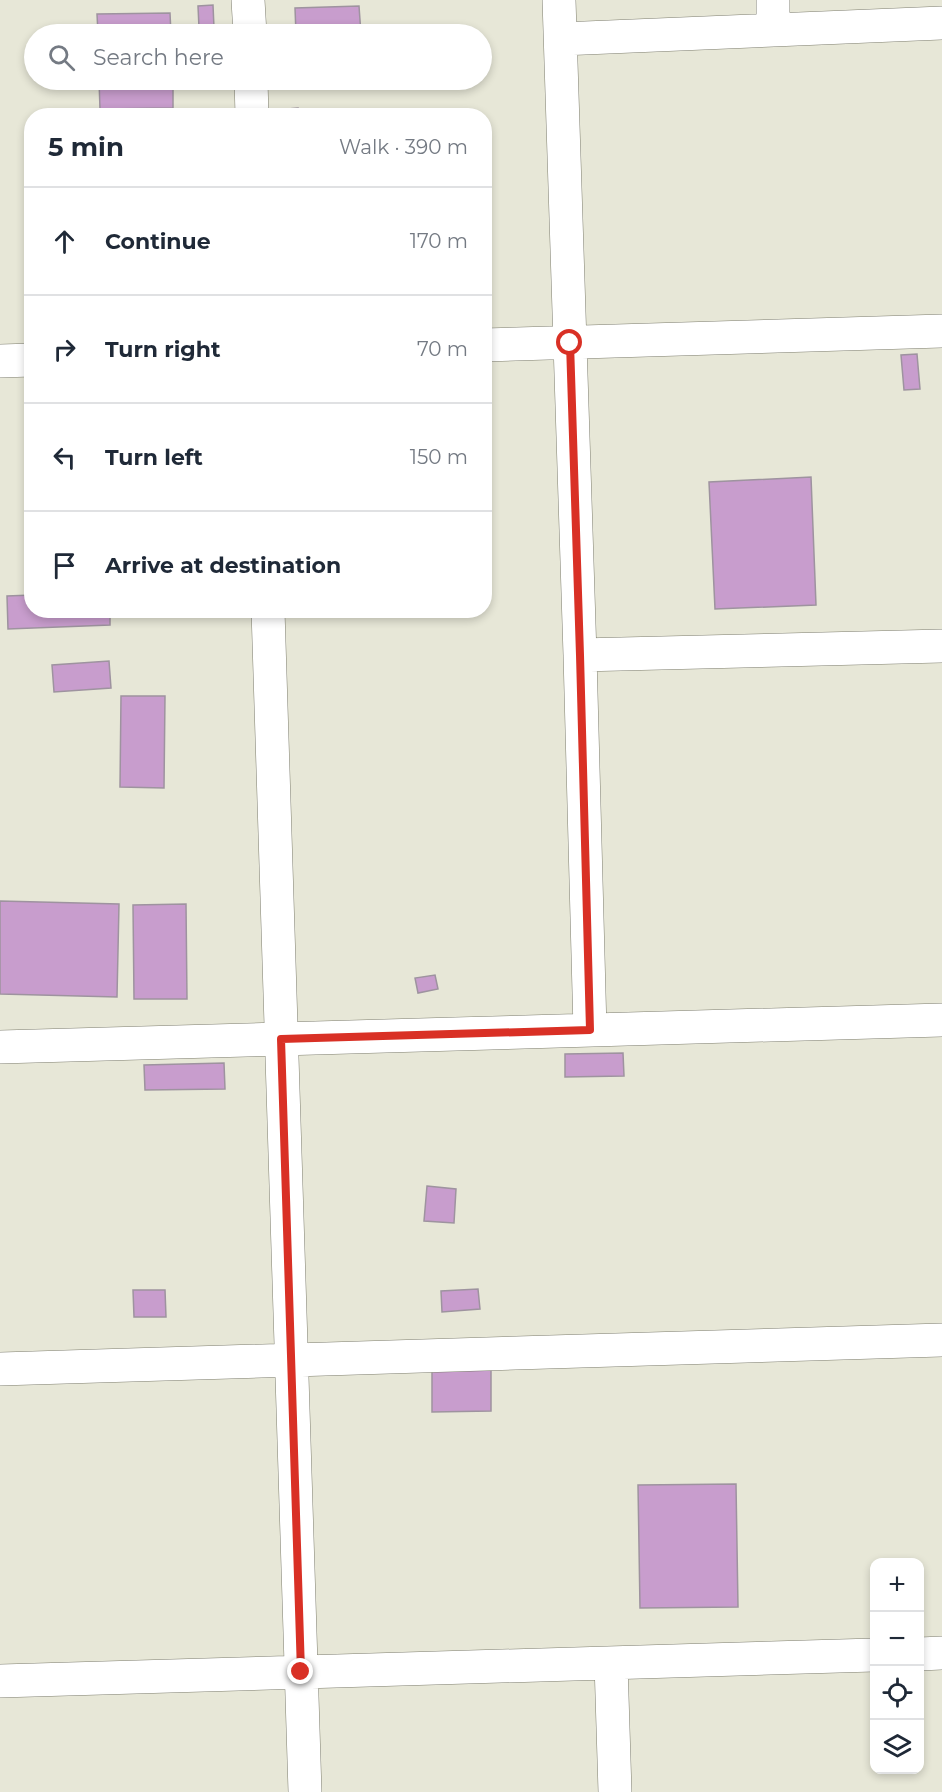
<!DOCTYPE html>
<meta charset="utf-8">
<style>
:root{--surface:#fff;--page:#f6f6f7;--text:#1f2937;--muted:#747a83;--line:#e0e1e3}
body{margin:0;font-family:Montserrat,sans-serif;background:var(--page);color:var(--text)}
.controls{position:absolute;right:18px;bottom:18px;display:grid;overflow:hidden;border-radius:12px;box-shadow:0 3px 9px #0003}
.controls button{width:54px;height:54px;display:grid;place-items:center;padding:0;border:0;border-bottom:2px solid var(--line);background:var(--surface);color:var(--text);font:30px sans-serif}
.stop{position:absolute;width:18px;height:18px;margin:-14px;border:4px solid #d93025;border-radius:50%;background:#fff}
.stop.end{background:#d93025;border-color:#fff;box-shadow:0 2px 6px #0008}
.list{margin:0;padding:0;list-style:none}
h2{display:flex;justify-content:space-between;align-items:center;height:78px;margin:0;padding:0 24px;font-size:26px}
h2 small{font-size:20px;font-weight:400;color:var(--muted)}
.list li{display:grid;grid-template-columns:39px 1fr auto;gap:18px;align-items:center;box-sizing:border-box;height:108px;padding:0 24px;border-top:2px solid var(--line)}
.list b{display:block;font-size:22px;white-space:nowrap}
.list em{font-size:20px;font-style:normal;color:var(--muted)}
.icon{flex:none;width:33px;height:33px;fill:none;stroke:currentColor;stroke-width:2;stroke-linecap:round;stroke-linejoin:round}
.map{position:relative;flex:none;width:942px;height:1792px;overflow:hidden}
.search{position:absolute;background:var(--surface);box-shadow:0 3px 9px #0003;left:24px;top:24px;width:468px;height:66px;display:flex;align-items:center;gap:15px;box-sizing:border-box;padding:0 21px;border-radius:33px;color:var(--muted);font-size:22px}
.panel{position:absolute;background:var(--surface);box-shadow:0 3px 9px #0003;left:24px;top:108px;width:468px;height:510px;border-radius:24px}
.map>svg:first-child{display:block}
</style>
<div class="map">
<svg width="942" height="1792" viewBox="0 0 942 1792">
<rect width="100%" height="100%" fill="#e7e7d7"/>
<path fill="#c89dcd" stroke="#9e939f" stroke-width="1.5" d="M 213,5 L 214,28 L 199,28 L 198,6 Z
M 359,6 L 361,34 L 296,34 L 295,8 Z
M 170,13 L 171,34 L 98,34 L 97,14 Z
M 99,80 L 173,80 L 173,108 L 100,109 Z
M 298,108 L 298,116 L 289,116 L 288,109 Z
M 396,110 L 396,116 L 319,116 L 319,111 Z
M 917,354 L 920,389 L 904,390 L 901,355 Z
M 811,477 L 816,605 L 715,609 L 709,482 Z
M 32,595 L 32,610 L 110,610 L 110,625 L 8,629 L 7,596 Z
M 109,661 L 111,688 L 54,692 L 52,665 Z
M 121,696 L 165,696 L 164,788 L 120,787 Z
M 0,901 L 119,904 L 117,997 L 0,994 Z
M 186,904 L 187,999 L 134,999 L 133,905 Z
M 435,975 L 438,989 L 418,993 L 415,978 Z
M 623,1053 L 624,1076 L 565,1077 L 565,1054 Z
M 224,1063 L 225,1089 L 145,1090 L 144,1065 Z
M 427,1186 L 456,1189 L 454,1223 L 424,1221 Z
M 478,1289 L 480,1309 L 442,1312 L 441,1291 Z
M 133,1290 L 165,1290 L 166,1317 L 134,1317 Z
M 491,1370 L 491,1411 L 432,1412 L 432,1371 Z
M 736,1484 L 738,1607 L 640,1608 L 638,1485 Z"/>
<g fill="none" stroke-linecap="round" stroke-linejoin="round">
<defs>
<path id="minor" d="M 248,0 L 250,34
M 559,0 L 580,655 L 590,1030
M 773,0 L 773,30
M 561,39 L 942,23
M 251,80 L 252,116
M 484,345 L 942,331
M 0,361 L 32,360
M 268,610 L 305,1792
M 580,655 L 942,646
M 0,1047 L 942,1020
M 0,1369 L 942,1340
M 920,1654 L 942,1653
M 611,1663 L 615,1792
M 0,1681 L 874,1655"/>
</defs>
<use href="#minor" stroke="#7f7f70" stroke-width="34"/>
<use href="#minor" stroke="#fff" stroke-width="33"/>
</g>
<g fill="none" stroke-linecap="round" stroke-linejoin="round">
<path stroke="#d93025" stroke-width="8" d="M 301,1672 L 281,1039 L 590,1030 L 580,655 L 570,343"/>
</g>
</svg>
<div class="controls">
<button>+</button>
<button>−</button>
<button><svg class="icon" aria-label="locate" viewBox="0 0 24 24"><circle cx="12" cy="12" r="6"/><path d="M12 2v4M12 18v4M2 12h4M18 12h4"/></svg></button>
<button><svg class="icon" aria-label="layers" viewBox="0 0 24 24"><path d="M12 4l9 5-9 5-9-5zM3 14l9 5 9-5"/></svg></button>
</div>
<div class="stop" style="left:570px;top:343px"></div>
<div class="stop end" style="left:301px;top:1672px"></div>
<div class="search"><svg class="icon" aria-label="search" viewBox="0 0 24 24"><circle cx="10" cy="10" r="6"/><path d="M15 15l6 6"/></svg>Search here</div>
<section class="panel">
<h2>5 min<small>Walk · 390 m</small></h2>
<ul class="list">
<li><svg class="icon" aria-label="ahead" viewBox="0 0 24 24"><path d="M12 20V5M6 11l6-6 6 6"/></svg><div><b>Continue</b></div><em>170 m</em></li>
<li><svg class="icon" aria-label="right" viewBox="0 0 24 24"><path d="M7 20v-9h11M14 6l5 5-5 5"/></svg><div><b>Turn right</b></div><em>70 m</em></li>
<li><svg class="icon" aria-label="left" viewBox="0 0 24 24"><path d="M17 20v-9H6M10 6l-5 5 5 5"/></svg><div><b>Turn left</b></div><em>150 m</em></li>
<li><svg class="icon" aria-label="arrive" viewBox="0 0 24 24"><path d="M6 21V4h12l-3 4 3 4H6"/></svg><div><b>Arrive at destination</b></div></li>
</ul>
</section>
</div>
